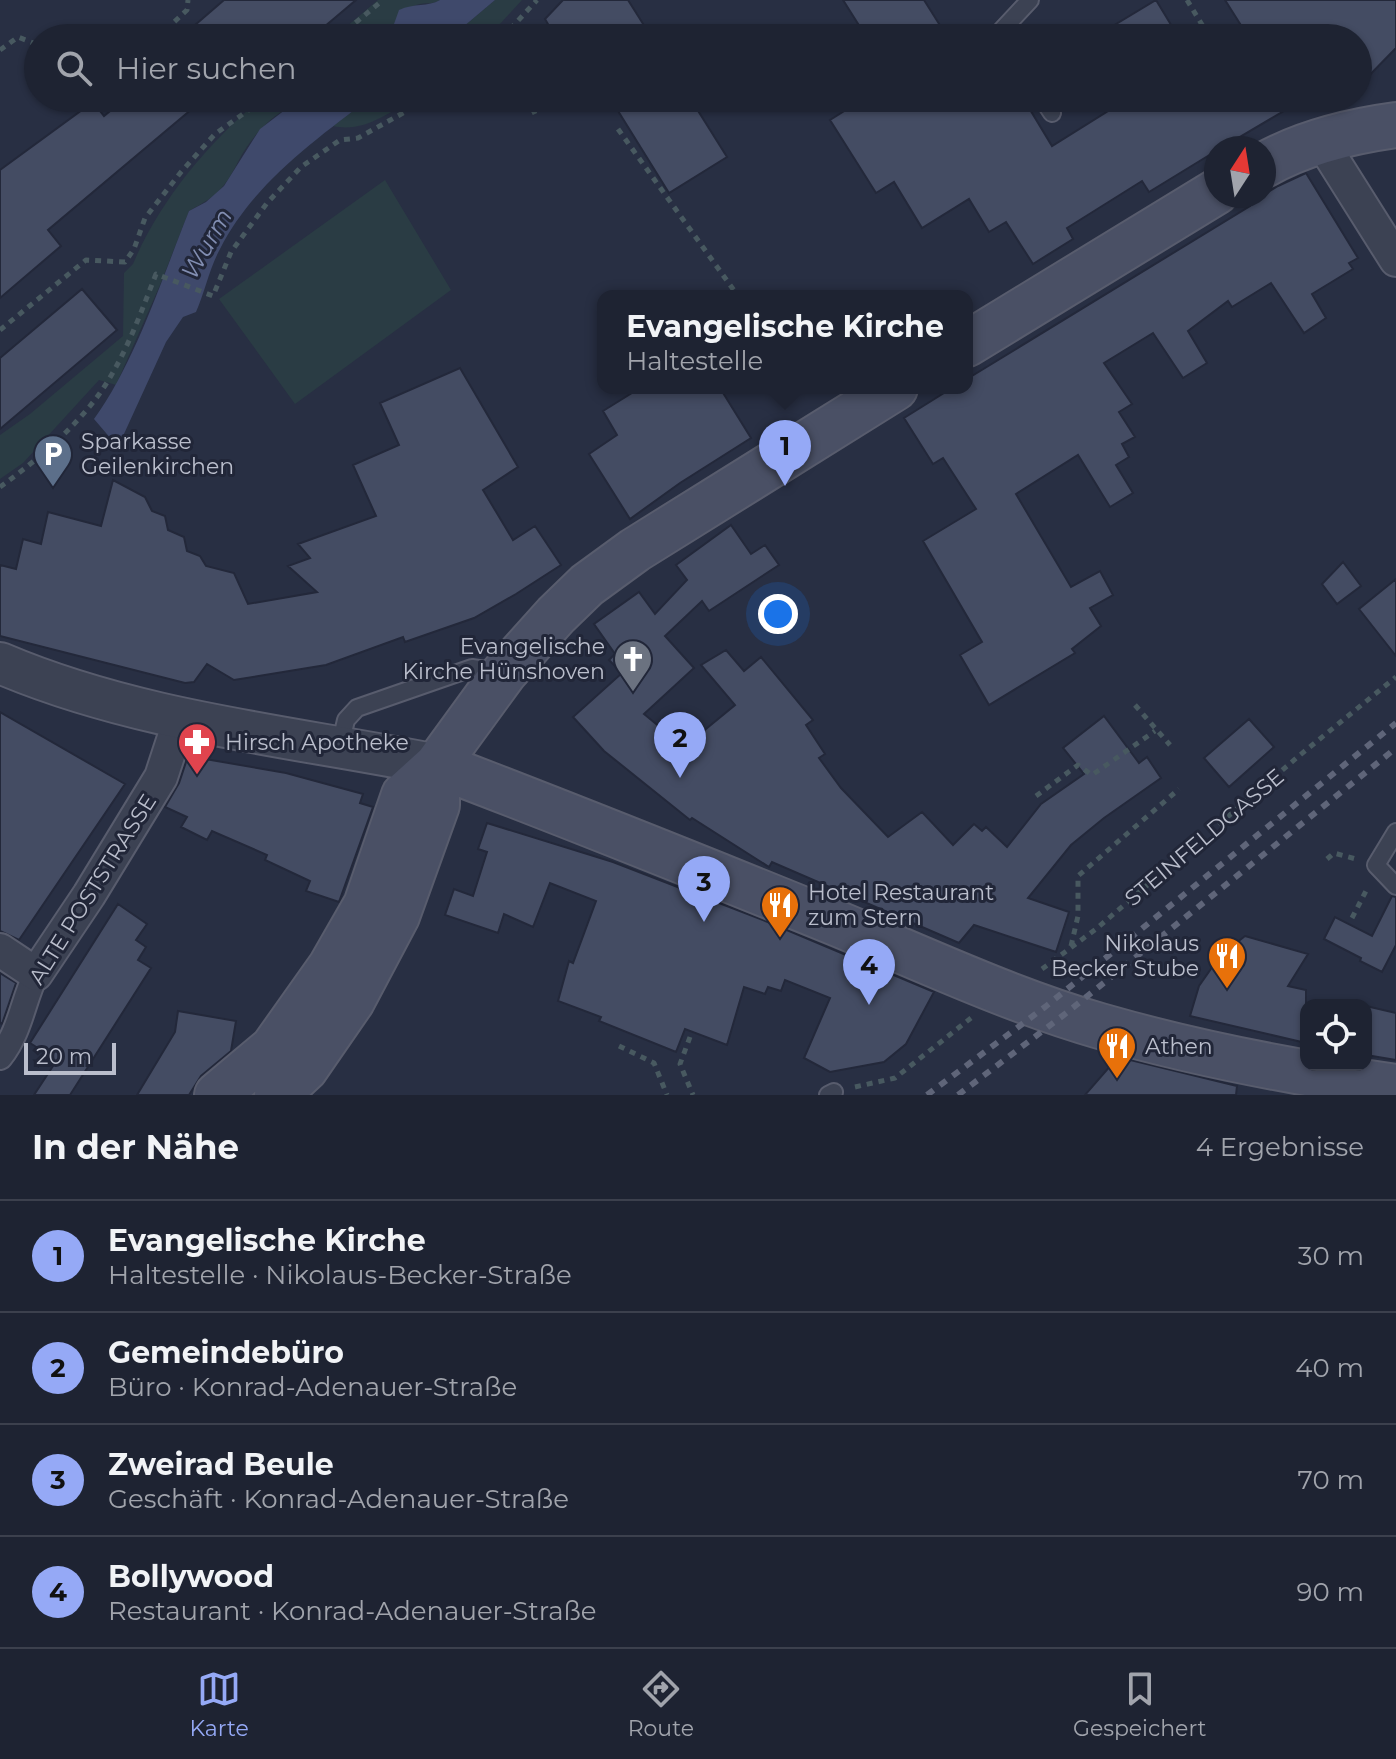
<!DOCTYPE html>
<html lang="de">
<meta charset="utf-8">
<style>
:root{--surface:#1e2332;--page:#262b3a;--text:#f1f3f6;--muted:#a1a4ac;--line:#3c404d;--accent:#95a9f6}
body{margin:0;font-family:Montserrat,sans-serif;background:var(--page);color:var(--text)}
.controls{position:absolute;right:24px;bottom:24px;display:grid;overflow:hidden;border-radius:16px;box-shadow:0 2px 6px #0004}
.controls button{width:72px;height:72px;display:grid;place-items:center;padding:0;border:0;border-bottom:2px solid var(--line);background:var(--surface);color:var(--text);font:40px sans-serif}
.compass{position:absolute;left:1204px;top:136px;width:72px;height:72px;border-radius:50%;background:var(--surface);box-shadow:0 2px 6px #0004;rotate:12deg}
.scale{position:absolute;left:24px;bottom:20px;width:92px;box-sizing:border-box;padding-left:8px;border:4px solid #babecc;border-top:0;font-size:22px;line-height:28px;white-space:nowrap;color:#babecc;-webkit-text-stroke:6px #212638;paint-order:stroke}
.you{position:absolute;left:778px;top:614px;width:28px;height:28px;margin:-20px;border:6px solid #fff;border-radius:50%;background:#1a73e8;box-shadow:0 0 0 12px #1a73e833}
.badge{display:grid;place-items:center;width:52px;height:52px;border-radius:50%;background:var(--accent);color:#111;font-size:26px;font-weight:700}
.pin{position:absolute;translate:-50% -66px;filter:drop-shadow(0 2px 4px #0008)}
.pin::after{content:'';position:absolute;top:42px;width:28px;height:24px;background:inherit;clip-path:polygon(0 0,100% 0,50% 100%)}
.popup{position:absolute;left:597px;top:290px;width:376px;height:104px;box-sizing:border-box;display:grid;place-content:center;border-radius:16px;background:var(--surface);filter:drop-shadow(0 2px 6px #0005);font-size:26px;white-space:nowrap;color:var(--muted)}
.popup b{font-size:30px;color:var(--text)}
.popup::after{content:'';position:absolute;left:50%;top:100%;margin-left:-16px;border:16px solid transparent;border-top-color:var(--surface)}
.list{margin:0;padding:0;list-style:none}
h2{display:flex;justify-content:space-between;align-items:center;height:104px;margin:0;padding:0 32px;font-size:34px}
h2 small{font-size:26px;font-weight:400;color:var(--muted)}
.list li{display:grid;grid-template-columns:52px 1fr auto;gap:24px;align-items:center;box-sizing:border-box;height:112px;padding:0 32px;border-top:2px solid var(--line)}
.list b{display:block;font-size:30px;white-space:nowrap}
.list p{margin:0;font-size:26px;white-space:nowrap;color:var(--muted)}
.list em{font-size:26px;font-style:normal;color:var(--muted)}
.icon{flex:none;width:44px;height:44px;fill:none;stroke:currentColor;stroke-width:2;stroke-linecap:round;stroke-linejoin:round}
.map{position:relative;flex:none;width:1396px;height:1095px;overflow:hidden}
.search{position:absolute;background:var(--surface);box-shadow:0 2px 6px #0004;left:24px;right:24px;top:24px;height:88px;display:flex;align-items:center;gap:20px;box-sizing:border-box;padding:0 28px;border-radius:44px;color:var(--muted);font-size:30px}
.sheet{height:552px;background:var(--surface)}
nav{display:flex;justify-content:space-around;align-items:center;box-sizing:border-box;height:112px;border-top:2px solid var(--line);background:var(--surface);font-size:22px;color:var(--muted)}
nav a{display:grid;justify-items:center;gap:4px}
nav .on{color:var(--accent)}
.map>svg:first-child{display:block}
</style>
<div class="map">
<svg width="1396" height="1095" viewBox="0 0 1396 1095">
<rect width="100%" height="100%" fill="#282f43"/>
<path fill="#2a3c44" d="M 378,0 L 440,0 C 432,5 428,2 420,4 C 403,7 393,23 389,38 L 333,38 Z
M 495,0 L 522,0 L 487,38 L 450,38 Z
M 262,98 L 314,98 C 287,102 261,125 246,148 C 238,160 233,174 224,185 C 215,197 201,204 189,211 L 160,285 L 116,385 L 99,380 L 23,463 L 0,479 L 0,435 L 30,414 L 123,336 L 124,273 L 133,264 C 160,200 209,142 262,98 Z
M 370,98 L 415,98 C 388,113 364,133 333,126 Z
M 385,180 L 451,290 L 295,404 L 219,299 Z"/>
<path fill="#3f496b" d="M 440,0 L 495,0 L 450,38 L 389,38 L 399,10 C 414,3 428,7 440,0 Z
M 314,98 L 370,98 C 314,141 253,184 220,249 C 209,269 205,292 196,312 L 183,317 L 166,342 L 118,447 L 94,419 C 135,363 163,276 189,211 L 206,202 L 224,186 L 260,129 L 298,100 Z"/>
<path fill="#444c63" stroke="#23283a" stroke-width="2" d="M 224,0 L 356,0 L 311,38 L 180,38 Z
M 563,0 L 628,0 L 652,38 L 556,38 L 545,19 Z
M 843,0 L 924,0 L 948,38 L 867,38 Z
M 1156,0 L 1179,38 L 1093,38 Z
M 1225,0 L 1396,0 L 1396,48 L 1358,87 L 1358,38 L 1249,38 Z
M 126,98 L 205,98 L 48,230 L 61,246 L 0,298 L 0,170 L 93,102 L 104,116 Z
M 610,98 L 690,98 L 727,157 L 669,193 Z
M 865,98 L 1023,98 L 1052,146 L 1129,98 L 1306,98 L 1221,148 L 1216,148 L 1216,151 L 1149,192 L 1142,181 L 1067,228 L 1073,239 L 1033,264 L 1006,222 L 989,232 L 969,199 L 922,228 L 894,182 L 876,193 L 830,120 Z
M 1306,173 L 1358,258 L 1349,263 L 1353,269 L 1312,294 L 1326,318 L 1304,333 L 1271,283 L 1232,307 L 1228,301 L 1188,331 L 1207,363 L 1183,378 L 1153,333 L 1104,363 L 1132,404 L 1119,412 L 1135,437 L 1122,444 L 1129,457 L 1116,465 L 1133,493 L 1110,507 L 1078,455 L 1016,494 L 1071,587 L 1100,571 L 1113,595 L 1090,608 L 1101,626 L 1072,649 L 1075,653 L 989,705 L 960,655 L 982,642 L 923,541 L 976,509 L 943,458 L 933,464 L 904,418 L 952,388 L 967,388 L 967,379 L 1250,206 L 1252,202 L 1278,186 Z
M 82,289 L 117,330 L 0,429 L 0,358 Z
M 460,368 L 518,467 L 483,490 L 513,540 L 535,526 L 561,565 L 516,594 L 474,618 L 405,642 L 403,637 L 326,665 L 234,680 L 207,664 L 194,682 L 185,683 L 0,636 L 0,565 L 16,569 L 23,539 L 41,544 L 48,512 L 101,526 L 113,480 L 145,497 L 152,511 L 165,516 L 168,530 L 184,537 L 187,551 L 200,556 L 206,566 L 234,573 L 248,604 L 317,592 L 288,566 L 310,558 L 298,544 L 376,516 L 353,465 L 399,445 L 380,403 Z
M 640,388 L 720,388 L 751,438 L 680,483 L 630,519 L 589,454 L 617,435 L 603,411 Z
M 731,525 L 751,554 L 765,545 L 779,565 L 709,611 L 702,601 L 665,636 L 694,668 L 644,714 L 684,747 L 735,705 L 701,665 L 726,650 L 744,671 L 761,657 L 813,720 L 806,725 L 825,754 L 819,758 L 841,788 L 888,837 L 922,812 L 953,845 L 974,824 L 982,831 L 986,827 L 1007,847 L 1041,804 L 1084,774 L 1063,748 L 1104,716 L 1139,763 L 1147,757 L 1161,778 L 1104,818 L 1071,845 L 1028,898 L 1069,912 L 1056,952 L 974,925 L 959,943 L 772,862 L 769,867 L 692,818 L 690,820 L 604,751 L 573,717 L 622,673 L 609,660 L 615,654 L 594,624 L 639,592 L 655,614 L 687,580 L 676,565 Z
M 1343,562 L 1361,586 L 1337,604 L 1322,584 Z
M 1396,579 L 1396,656 L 1359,609 Z
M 0,712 L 125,784 L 19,940 L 0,931 Z
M 1249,719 L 1274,747 L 1229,787 L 1204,758 Z
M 188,756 L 286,773 L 363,794 L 360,803 L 373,807 L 339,902 L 306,891 L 310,881 L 265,860 L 267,855 L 212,831 L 207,840 L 181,827 L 187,817 L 165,807 L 179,783 Z
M 487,823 L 613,862 L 763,920 L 934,992 L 906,1044 L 884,1062 L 830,1072 L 804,1058 L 830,998 L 785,980 L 781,991 L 768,987 L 765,994 L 744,987 L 727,1045 L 685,1029 L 676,1052 L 599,1021 L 601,1017 L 558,1001 L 569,961 L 573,963 L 596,901 L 550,883 L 533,927 L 504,914 L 498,933 L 445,915 L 454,889 L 473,896 L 487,852 L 478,849 Z
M 1392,896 L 1396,897 L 1396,945 L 1382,972 L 1360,961 L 1361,958 L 1324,939 L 1335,917 L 1372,936 Z
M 118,904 L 147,924 L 136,940 L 146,947 L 138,960 L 151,968 L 70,1095 L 34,1095 L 53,1066 L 46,1061 L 49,1055 L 30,1043 Z
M 1245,936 L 1308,954 L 1288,986 L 1306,990 L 1306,1043 L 1190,1016 L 1199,986 L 1220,956 Z
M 0,973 L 16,983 L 2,1024 L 0,1023 Z
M 1366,1006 L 1396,1013 L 1396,1060 L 1366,1055 Z
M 178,1011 L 236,1021 L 231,1051 L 201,1076 L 189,1095 L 137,1095 L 175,1032 Z
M 1118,1057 L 1237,1086 L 1236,1095 L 1085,1095 Z"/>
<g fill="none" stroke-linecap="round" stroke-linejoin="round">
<defs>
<path id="service" d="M 1005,38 L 1001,31 L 1030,0
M 1042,98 L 1052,113
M 340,746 L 346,720 L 357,708 L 472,668 L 499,672
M 1396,832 L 1376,865 L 1396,886
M 828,1095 L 834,1092"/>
<path id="pedestrian" d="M 0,1057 C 21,1030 22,1003 36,974"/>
<path id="minor" d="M 1321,141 L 1396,260
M 0,950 L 36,974 L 89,895 L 161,777 L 180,719"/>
<path id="tertiary" d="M 0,663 C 138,722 291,736 437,765"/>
<path id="secondary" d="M 1264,165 C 1303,143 1352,131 1396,125
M 967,344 L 1216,192
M 437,765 C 571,816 703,869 836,923 C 923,959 1010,1000 1100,1026 C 1197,1054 1297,1073 1396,1087
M 217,1095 L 273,1048 L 331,966 L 366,905 L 404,795 L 437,765 L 504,673 L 556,615 L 587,585 L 635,550 L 895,388
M 277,1095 L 305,1069 L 352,1001 L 397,916 L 437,805 L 437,765"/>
</defs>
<use href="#service" stroke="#585c6d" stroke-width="20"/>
<use href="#pedestrian" stroke="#585c6d" stroke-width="28"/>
<use href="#minor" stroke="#585c6d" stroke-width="36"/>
<use href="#tertiary" stroke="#585c6d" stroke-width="44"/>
<use href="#secondary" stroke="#585c6d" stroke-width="48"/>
<path stroke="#485960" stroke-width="5" stroke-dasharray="6 6" stroke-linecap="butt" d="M 1187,0 L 1210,38
M 157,38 L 187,10 L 188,0
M 337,38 L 383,0
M 502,38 L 537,0
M 0,50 L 18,37 L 38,45
M 527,98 L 535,114
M 618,129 L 738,296
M 0,330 L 86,260 L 125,262 L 134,249 L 145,218 L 181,172 L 215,134 L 265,98
M 0,487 C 36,461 74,429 100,393 C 125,357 140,315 156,274 L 213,296 L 231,252 L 267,203 L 301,167 L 340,140 L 358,138 L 430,98
M 1135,705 L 1170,745
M 1036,796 L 1078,765 L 1092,775 L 1155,731
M 1327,859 L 1334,853 L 1356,859
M 1352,918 L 1368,887
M 1071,946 L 1078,916 L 1078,876 L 1179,789
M 1042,969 L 1096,929 L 1300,755 L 1396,677
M 690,1037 L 680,1064 L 693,1095
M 619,1046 L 654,1063 L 667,1095
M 855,1087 L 895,1078 L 971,1018"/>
<use href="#service" stroke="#3c4253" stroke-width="16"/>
<use href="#pedestrian" stroke="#3c4253" stroke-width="24"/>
<use href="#minor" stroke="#3c4253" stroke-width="32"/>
<use href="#tertiary" stroke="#3c4253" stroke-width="40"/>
<use href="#secondary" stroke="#4a5065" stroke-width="44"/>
<path stroke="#5f6579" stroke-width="6" stroke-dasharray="8 8" stroke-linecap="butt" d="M 927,1095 L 1045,1007 L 1396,723
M 958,1095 L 1065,1014 L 1396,748"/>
</g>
<defs>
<symbol id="parking-pin" viewBox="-11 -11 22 30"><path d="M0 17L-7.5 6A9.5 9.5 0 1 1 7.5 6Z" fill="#5c6f8a" stroke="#212638"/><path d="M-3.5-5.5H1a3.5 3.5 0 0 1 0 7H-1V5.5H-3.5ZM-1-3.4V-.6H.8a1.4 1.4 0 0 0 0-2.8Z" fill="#fff"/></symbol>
<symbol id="church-pin" viewBox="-11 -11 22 30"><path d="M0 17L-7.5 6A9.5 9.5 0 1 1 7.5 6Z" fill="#6b7280" stroke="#212638"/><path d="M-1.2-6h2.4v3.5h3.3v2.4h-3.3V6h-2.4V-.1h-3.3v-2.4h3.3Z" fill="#fff"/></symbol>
<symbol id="pharmacy-pin" viewBox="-11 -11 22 30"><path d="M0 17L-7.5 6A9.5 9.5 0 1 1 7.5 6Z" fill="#e0444e" stroke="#212638"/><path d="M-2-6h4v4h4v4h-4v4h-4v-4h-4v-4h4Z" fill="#fff"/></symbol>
<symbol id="restaurant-pin" viewBox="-11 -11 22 30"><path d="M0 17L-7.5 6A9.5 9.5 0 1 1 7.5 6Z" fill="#e8710a" stroke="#212638"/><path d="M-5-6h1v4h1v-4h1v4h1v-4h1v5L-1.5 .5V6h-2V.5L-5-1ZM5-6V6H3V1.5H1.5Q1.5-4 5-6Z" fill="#fff"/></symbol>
</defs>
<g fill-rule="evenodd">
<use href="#parking-pin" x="31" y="432" width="44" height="60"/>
<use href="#church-pin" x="611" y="637" width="44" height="60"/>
<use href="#pharmacy-pin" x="175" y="720" width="44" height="60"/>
<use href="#restaurant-pin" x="758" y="883" width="44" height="60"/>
<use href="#restaurant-pin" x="1205" y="934" width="44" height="60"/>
<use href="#restaurant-pin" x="1095" y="1024" width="44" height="60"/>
</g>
<g text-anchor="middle" stroke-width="6" stroke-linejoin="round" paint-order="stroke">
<g font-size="22" fill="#babecc" stroke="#212638" text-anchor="start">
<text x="81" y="449">Sparkasse<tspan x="81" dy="25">Geilenkirchen</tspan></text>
<text x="605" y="654" text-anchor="end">Evangelische<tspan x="605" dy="25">Kirche Hünshoven</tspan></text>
<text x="225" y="750">Hirsch Apotheke</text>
<text x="808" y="900">Hotel Restaurant<tspan x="808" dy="25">zum Stern</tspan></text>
<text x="1199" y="951" text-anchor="end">Nikolaus<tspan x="1199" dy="25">Becker Stube</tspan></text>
<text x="1145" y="1054">Athen</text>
</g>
<g font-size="22" fill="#babecc" stroke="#212638">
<text transform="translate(1204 837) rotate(-40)" y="8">STEINFELDGASSE</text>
<text transform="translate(92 889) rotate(-58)" y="8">ALTE POSTSTRASSE</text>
</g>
<g font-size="24" font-style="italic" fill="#828eb2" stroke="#212638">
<text transform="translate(207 244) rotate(-60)" y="8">Wurm</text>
</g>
</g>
</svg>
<div class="controls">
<button><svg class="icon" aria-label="locate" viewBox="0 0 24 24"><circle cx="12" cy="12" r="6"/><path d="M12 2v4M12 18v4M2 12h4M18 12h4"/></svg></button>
</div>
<svg class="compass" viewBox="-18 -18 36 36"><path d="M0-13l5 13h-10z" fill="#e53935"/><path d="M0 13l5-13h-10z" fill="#a1a4ac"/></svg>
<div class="scale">20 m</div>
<div class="you"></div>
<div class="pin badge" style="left:785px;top:486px">1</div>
<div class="popup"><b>Evangelische Kirche</b>Haltestelle</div>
<div class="pin badge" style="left:680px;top:778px">2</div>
<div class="pin badge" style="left:704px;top:922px">3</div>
<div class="pin badge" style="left:869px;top:1005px">4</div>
<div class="search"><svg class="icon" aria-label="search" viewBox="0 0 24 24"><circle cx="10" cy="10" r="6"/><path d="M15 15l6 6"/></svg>Hier suchen</div>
</div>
<section class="sheet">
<h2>In der Nähe<small>4 Ergebnisse</small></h2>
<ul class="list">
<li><span class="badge">1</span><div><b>Evangelische Kirche</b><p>Haltestelle · Nikolaus-Becker-Straße</p></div><em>30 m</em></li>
<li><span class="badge">2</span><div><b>Gemeindebüro</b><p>Büro · Konrad-Adenauer-Straße</p></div><em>40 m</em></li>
<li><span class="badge">3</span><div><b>Zweirad Beule</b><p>Geschäft · Konrad-Adenauer-Straße</p></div><em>70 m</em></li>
<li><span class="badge">4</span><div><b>Bollywood</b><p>Restaurant · Konrad-Adenauer-Straße</p></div><em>90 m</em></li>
</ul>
</section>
<nav>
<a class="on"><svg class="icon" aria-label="map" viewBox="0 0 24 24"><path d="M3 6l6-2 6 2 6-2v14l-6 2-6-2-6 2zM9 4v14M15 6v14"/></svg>Karte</a>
<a><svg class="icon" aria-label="directions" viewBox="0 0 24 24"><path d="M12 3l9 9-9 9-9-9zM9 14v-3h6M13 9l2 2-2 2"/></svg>Route</a>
<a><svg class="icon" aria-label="saved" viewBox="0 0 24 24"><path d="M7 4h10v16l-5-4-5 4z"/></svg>Gespeichert</a>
</nav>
